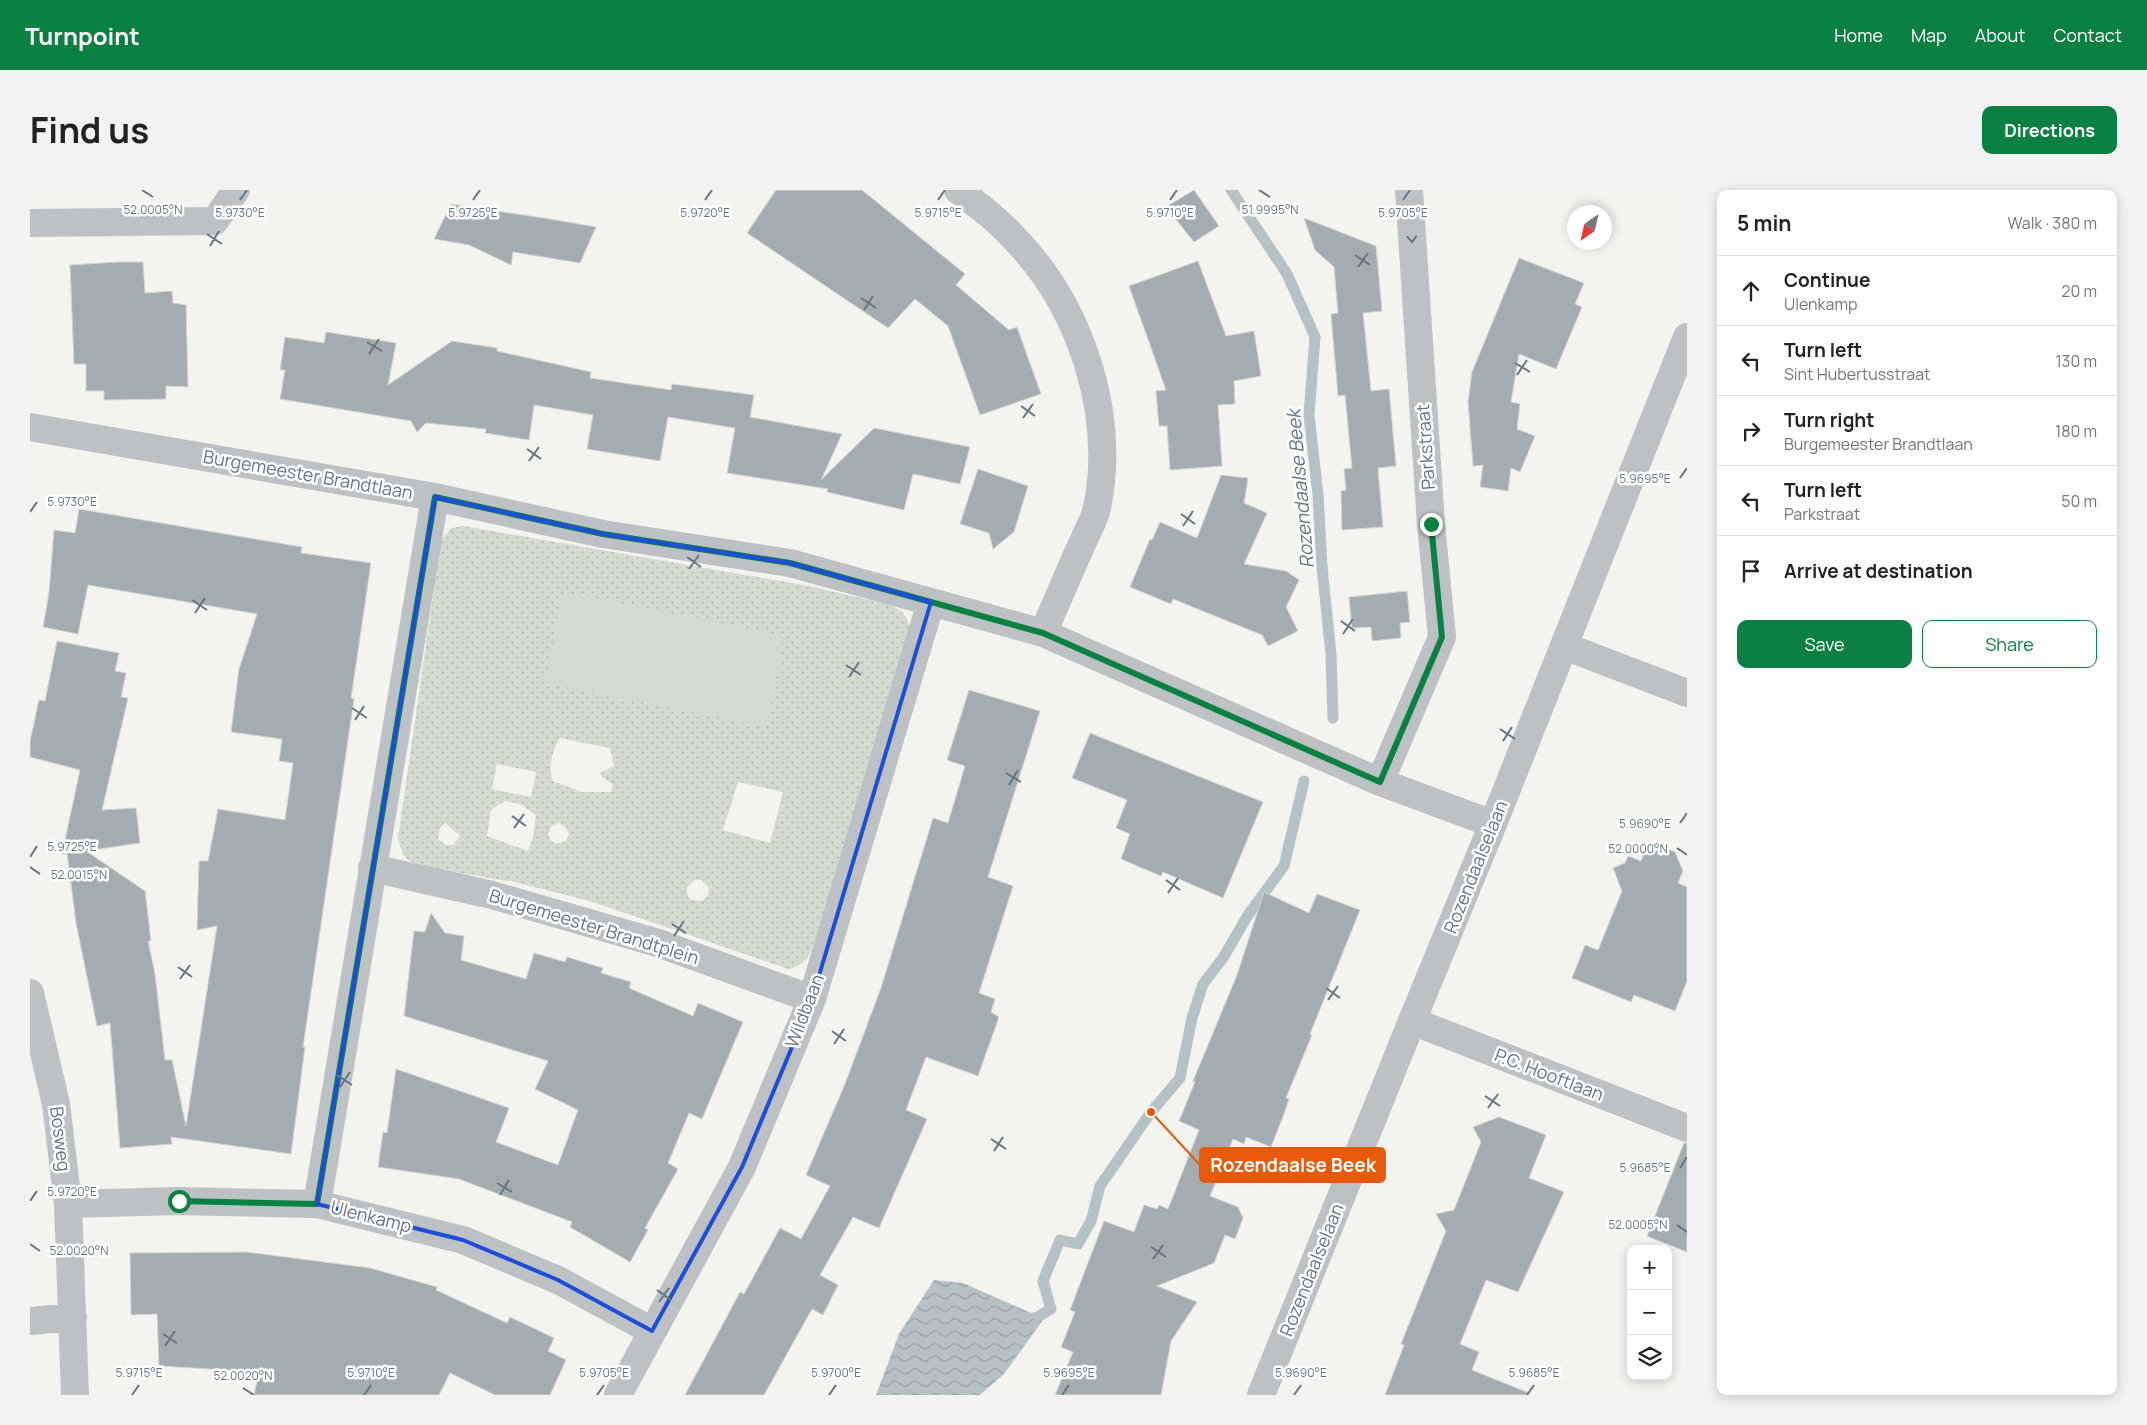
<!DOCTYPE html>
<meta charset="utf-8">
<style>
:root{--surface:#fff;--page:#f2f2f2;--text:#222;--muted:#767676;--line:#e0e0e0;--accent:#0b8043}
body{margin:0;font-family:Manrope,sans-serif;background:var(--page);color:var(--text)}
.controls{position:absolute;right:15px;bottom:15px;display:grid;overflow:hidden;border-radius:10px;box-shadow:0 2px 12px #0003}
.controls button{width:45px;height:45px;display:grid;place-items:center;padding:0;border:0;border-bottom:1px solid var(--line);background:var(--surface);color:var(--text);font:25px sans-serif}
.compass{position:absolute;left:1537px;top:15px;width:45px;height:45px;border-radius:50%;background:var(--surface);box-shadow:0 2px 12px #0003;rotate:214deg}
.stop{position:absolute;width:15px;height:15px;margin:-11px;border:4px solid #0b8043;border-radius:50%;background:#fff}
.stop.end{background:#0b8043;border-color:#fff;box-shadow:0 1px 5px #0008}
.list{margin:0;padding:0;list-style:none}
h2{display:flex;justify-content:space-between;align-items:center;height:65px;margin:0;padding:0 20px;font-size:21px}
h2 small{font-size:16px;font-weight:400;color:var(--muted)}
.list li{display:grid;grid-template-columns:32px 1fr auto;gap:15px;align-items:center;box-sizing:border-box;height:70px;padding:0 20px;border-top:1px solid var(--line)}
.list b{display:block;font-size:19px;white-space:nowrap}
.list p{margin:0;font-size:16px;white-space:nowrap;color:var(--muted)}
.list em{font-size:16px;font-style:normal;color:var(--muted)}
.actions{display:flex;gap:10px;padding:15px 20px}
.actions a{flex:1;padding:11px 0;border:1px solid var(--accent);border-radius:10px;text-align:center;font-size:18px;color:var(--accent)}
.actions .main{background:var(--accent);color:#fff}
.icon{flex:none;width:28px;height:28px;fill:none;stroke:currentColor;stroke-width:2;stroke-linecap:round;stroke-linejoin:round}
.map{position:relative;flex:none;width:1657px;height:1205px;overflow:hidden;border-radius:10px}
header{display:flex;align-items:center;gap:30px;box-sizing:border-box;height:70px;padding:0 25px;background:var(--accent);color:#fff}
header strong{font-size:24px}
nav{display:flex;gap:28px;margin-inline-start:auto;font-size:18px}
.intro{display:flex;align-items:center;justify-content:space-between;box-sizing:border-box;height:120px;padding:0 30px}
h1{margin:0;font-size:35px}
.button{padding:12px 22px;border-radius:10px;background:var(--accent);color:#fff;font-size:18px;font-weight:700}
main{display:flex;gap:30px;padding:0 30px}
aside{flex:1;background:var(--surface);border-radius:10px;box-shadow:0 2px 12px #0003}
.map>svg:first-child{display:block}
</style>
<header>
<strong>Turnpoint</strong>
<nav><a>Home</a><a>Map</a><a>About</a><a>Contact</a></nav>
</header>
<div class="intro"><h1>Find us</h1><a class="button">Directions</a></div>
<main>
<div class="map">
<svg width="1657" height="1205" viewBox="0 0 1657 1205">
<defs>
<pattern id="grass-dots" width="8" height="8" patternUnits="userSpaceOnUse" patternTransform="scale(1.25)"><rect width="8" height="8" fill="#d5dad1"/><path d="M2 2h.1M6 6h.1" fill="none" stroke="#b0b5af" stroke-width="1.8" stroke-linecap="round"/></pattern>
<pattern id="water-waves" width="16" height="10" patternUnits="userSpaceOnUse" patternTransform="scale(1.25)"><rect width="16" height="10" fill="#b6c1c4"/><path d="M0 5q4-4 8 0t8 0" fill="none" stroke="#98a1a4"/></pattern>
</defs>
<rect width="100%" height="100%" fill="#f3f3f0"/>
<path fill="url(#grass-dots)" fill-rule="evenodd" d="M 433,336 L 779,396 L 857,414 C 873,419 881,428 879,445 L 787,746 C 781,763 777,775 758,779 L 563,712 L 485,692 L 393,677 C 374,670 373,666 368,648 L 411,351 L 421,338 ZM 530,548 L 580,558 L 584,576 L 570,583 L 573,588 L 583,594 L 581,602 L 552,602 L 523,591 C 518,577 522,560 530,548 ZM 467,574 L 506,582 L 501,607 L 462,599 ZM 708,592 L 753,602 L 740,653 L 693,640 ZM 475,611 L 490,614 L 506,625 L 503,647 L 498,661 L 457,646 L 461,620 ZM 415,633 L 430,646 L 423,655 L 416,655 L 408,649 L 410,638 ZM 529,633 L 537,638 L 539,645 L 536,651 L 527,654 L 521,651 L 518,645 L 520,638 ZM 664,690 L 671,690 L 679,698 L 678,706 L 672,711 L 661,710 L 657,704 L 657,697 Z"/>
<path fill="#d5dad1" d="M 533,402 L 754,446 L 736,537 L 515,493 Z"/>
<path fill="url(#water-waves)" d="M 904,1090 L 933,1093 L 1001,1123 L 1021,1119 L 974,1184 L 950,1205 L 846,1205 L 869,1144 Z"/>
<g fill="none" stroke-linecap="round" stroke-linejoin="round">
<path stroke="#b6c1c4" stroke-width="11" d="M 1201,0 L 1257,84 L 1285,147 L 1279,225 L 1288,305 L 1292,377 L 1301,464 L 1303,528
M 1009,1126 L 1021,1119 L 1013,1091 L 1030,1050 L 1048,1054 L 1061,1031 L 1070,996 L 1121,922 L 1150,888 L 1162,828 L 1173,794 L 1193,768 L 1218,725 L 1254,676 L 1274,591"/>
</g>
<path fill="#a5acb0" stroke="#d4d4d3" d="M 746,0 L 832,0 L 935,84 L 926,95 L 979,140 L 987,137 L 1011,204 L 950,225 L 918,136 L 885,109 L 858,138 L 717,43 Z
M 1164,0 L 1189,36 L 1164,52 L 1136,17 Z
M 421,14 L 520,29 L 566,37 L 550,73 L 483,62 L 481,75 L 439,55 L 404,49 Z
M 1274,28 L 1346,56 L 1352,121 L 1333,123 L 1341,201 L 1359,199 L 1366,276 L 1348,278 L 1353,337 L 1312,340 L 1311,301 L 1316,300 L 1314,279 L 1322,278 L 1315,205 L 1308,206 L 1301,124 L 1308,123 L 1304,77 L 1285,60 Z
M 1489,68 L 1554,93 L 1545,114 L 1552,117 L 1526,179 L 1489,164 L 1481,212 L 1490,214 L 1487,239 L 1505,246 L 1490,282 L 1481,278 L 1478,301 L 1450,297 L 1453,275 L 1443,276 L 1438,212 L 1442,182 Z
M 1168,71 L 1196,146 L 1224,141 L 1231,186 L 1204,191 L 1205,214 L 1188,215 L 1192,276 L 1140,280 L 1137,236 L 1129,236 L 1126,201 L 1136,200 L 1099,96 Z
M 88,72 L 113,72 L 115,103 L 142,101 L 143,113 L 156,115 L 158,197 L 136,196 L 136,209 L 74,210 L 74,201 L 56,201 L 56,174 L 44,174 L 40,75 Z
M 296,142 L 366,153 L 358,195 L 422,151 L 467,158 L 467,161 L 561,182 L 560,188 L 641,200 L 642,194 L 724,205 L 720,227 L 812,244 L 791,290 L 844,238 L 940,257 L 930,294 L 883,284 L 874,320 L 797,302 L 798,299 L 697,283 L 705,238 L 638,227 L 630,271 L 557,259 L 563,225 L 504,215 L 499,250 L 455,243 L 456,239 L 396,233 L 387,242 L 381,231 L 250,209 L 255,180 L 250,180 L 255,147 L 294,153 Z
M 948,279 L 998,296 L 984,342 L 963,359 L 959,343 L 930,334 Z
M 1191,285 L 1218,288 L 1214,313 L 1237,323 L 1214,374 L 1256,381 L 1269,390 L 1256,417 L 1268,441 L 1238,456 L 1232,445 L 1143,409 L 1141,414 L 1100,397 L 1120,349 L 1122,350 L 1130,332 L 1167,348 Z
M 49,319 L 272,357 L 271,363 L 341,373 L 321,508 L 324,509 L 273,857 L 275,857 L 261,964 L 141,947 L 142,954 L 90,958 L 80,833 L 67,836 L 46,733 L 37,663 L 32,664 L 50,580 L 0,567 L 0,551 L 9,510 L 15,511 L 27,451 L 89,463 L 85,481 L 96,483 L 91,507 L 98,508 L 72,620 L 106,618 L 110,653 L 56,661 L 115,701 L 121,751 L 118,751 L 125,784 L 135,870 L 142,870 L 156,936 L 187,736 L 167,740 L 169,671 L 178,671 L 188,619 L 255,630 L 263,573 L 249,571 L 252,549 L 201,542 L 209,479 L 227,424 L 58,395 L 48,444 L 13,437 L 19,403 L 24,340 L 45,343 Z
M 1377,401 L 1380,432 L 1370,433 L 1371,448 L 1342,451 L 1341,437 L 1322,438 L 1319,407 Z
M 939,500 L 1010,521 L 958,687 L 983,696 L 949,803 L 965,809 L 961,822 L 969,827 L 948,886 L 896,867 L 876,920 L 897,929 L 849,1038 L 823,1027 L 790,1085 L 808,1095 L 793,1125 L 782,1119 L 734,1205 L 655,1205 L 710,1102 L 714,1104 L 750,1038 L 771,1049 L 800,996 L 776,985 L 815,894 L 851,798 L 903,628 L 918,633 L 935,576 L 917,570 Z
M 1060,543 L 1233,612 L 1193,708 L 1133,682 L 1131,686 L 1091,669 L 1100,644 L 1086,638 L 1097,610 L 1042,588 Z
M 1619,651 L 1645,662 L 1653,681 L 1648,693 L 1657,697 L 1657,791 L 1645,821 L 1604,805 L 1601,812 L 1542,788 L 1555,755 L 1568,760 L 1592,701 L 1583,678 L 1595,673 L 1598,666 L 1611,671 Z
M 1234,702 L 1279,723 L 1287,704 L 1330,720 L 1280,844 L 1282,845 L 1256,908 L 1259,909 L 1255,921 L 1241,957 L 1216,947 L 1214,954 L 1203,949 L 1180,1006 L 1208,1017 L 1213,1028 L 1205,1049 L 1195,1045 L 1184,1073 L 1127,1096 L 1167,1112 L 1141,1151 L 1131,1205 L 1025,1205 L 1043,1162 L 1031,1157 L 1045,1122 L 1040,1120 L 1074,1031 L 1104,1042 L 1114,1015 L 1127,1019 L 1129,1015 L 1138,1019 L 1169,940 L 1149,931 L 1165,892 L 1163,891 L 1207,785 Z
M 401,723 L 415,743 L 434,746 L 431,770 L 496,789 L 504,763 L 535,772 L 537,767 L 573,778 L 571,783 L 601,792 L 599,798 L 663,826 L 668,813 L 713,832 L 672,929 L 659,923 L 638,973 L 648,979 L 615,1038 L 618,1040 L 600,1072 L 540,1037 L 542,1032 L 429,989 L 348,977 L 353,942 L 357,943 L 366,879 L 479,918 L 466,952 L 528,975 L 548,920 L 505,899 L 518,871 L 374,826 L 384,741 L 395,742 Z
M 1469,927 L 1516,945 L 1499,988 L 1534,1002 L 1488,1102 L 1456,1090 L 1430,1154 L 1449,1162 L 1442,1180 L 1499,1203 L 1499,1205 L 1355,1205 L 1374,1155 L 1371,1154 L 1416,1041 L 1406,1024 L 1424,1020 L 1451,952 L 1443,937 Z
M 1654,953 L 1657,953 L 1657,1062 L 1617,1046 Z
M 217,1062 L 340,1078 L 407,1097 L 406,1100 L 477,1133 L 480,1127 L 524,1148 L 518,1161 L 536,1170 L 520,1205 L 465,1205 L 420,1183 L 409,1205 L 224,1205 L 229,1182 L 129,1176 L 127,1124 L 101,1125 L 100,1063 Z"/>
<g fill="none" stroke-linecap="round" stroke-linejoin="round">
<path stroke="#bdc1c4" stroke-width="28" d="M 928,0 C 948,15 968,30 985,49 C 1051,117 1086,224 1067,318 C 1064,331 1056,344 1051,356 C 1038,385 1026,414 1013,443
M 0,33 L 185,31 L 206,0
M 0,237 L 405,307 L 573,344 L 760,373 L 1013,443 L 1350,592 L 1463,634
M 1534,456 L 1657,503
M 1350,592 L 1412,447 L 1401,334 L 1379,0
M 342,678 L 462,705 L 628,753 L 782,809
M 0,803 L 26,914 L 38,1014 L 45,1205
M 1382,831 L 1657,938
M 38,1014 L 149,1011 L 287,1014 L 433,1050 L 528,1090 L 622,1141
M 287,1014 L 405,307
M 0,1131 L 43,1127
M 588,1205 L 712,977 L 782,809 L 901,412
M 1231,1205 L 1382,831 L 1463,634 L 1657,147"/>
</g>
<defs><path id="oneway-chevron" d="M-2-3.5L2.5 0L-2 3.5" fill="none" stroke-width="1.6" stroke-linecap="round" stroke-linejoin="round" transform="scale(1.25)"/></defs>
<use stroke="#65757e" href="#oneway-chevron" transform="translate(1382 49) rotate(86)"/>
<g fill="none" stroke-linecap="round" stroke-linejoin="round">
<path stroke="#0b8043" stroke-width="6" d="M 149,1011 L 287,1014 L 405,307 L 573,344 L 760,373 L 1013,443 L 1350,592 L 1412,447 L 1401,334"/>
</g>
<path fill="none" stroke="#1d4ed8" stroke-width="4" stroke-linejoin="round" d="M 405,307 L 573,344 L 760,373 L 901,412 L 782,809 L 712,977 L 622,1141 L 528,1090 L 433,1050 L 287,1014 Z"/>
<path fill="none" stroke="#65757e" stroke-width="2" d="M 112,0 L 123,7M 1229,0 L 1240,7M 210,10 L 217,0M 443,10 L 450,0M 675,10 L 682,0M 908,10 L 915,0M 1140,10 L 1147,0M 1373,10 L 1380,0M 177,44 L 192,54M 180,56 L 189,41M 1325,65 L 1340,75M 1328,77 L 1338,63M 831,108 L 846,118M 834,120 L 843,106M 337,152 L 352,161M 339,164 L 349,149M 1485,173 L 1500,182M 1487,185 L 1497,170M 991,216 L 1005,226M 993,228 L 1003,214M 497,259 L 511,269M 499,271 L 509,257M 1650,288 L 1657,278M 0,322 L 7,312M 1151,324 L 1165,334M 1153,336 L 1163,321M 657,367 L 671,377M 659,379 L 669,365M 162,410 L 177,420M 165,423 L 175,408M 1311,431 L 1325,441M 1313,444 L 1323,429M 816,475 L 831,485M 819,487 L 829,472M 322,518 L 337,528M 325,530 L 334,516M 1470,539 L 1485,549M 1473,551 L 1482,537M 976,583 L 991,592M 979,595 L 988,580M 482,626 L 496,636M 1650,633 L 1657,623M 484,638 L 494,624M 1647,658 L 1657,665M 0,667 L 7,656M 0,677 L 10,684M 1136,690 L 1150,700M 1138,703 L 1148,688M 642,734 L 656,743M 644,746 L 654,731M 148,777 L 162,787M 150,789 L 160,775M 1296,798 L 1310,808M 1298,810 L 1308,796M 802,841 L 816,851M 804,854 L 814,839M 307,885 L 322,895M 310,897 L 320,882M 1455,906 L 1470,916M 1458,918 L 1468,904M 961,949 L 976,959M 964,961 L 973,947M 1650,978 L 1657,967M 467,993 L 482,1002M 470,1005 L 479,990M 0,1011 L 7,1001M 1647,1035 L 1657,1042M 0,1054 L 10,1061M 1121,1057 L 1136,1067M 1123,1069 L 1133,1055M 627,1100 L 641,1110M 629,1112 L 639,1098M 133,1144 L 147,1153M 135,1156 L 145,1141M 213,1198 L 224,1205M 102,1205 L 109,1195M 334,1205 L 341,1195M 567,1205 L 574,1195M 799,1205 L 806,1195M 1032,1205 L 1039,1195M 1264,1205 L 1271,1195M 1497,1205 L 1504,1195"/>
<g text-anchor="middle" stroke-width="5" stroke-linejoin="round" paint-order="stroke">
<g font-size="18" fill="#65757e" stroke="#fff">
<text transform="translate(1396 257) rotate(-94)" y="6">Parkstraat</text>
<text transform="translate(278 285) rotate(10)" y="6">Burgemeester Brandtlaan</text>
<text transform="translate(1446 677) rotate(-68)" y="6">Rozendaalselaan</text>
<text transform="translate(564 737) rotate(17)" y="6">Burgemeester Brandtplein</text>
<text transform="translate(775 821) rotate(-69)" y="6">Wildbaan</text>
<text transform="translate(1519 885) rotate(21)" y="6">P.C. Hooftlaan</text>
<text transform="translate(30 949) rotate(83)" y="6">Bosweg</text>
<text transform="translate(341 1027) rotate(14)" y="6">Ulenkamp</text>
<text transform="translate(1282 1080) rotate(-68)" y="6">Rozendaalselaan</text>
</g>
<g font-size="19" font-style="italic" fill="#61767b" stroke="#fff">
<text transform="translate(1270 299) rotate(-95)" y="7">Rozendaalse Beek</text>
</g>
</g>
<g font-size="12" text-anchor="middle" fill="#65757e" stroke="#fff" stroke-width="5" stroke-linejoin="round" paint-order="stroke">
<text x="123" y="24">52.0005°N</text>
<text x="1240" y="24">51.9995°N</text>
<text x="210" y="27">5.9730°E</text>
<text x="443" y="27">5.9725°E</text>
<text x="675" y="27">5.9720°E</text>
<text x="908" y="27">5.9715°E</text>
<text x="1140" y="27">5.9710°E</text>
<text x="1373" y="27">5.9705°E</text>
<text x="1615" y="293">5.9695°E</text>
<text x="42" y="316">5.9730°E</text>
<text x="1615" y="638">5.9690°E</text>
<text x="42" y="661">5.9725°E</text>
<text x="1608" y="663">52.0000°N</text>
<text x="49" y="689">52.0015°N</text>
<text x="1615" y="982">5.9685°E</text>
<text x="42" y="1006">5.9720°E</text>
<text x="1608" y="1039">52.0005°N</text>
<text x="49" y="1065">52.0020°N</text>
<text x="109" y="1187">5.9715°E</text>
<text x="341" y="1187">5.9710°E</text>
<text x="574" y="1187">5.9705°E</text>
<text x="806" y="1187">5.9700°E</text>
<text x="1039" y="1187">5.9695°E</text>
<text x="1271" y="1187">5.9690°E</text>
<text x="1504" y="1187">5.9685°E</text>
<text x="213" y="1190">52.0020°N</text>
</g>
<path fill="none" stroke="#e8590c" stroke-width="2" d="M1121 922L1170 975"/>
<circle fill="#e8590c" stroke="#fff" stroke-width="2" cx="1121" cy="922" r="5"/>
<rect fill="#e8590c" stroke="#e8590c" stroke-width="2" x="1170" y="958" width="185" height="34" rx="5"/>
<g font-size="19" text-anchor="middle" font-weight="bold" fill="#fff">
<text x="1263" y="982">Rozendaalse Beek</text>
</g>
</svg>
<div class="controls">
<button>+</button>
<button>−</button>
<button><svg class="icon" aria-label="layers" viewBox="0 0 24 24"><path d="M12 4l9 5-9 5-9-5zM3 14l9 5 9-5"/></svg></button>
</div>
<svg class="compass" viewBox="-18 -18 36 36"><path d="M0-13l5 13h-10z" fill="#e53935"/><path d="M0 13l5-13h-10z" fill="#767676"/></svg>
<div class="stop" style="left:149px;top:1011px"></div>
<div class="stop end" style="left:1401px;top:334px"></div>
</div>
<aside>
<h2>5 min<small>Walk · 380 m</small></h2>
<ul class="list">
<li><svg class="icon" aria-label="ahead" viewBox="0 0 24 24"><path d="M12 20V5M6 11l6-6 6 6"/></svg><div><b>Continue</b><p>Ulenkamp</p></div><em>20 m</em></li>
<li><svg class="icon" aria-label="left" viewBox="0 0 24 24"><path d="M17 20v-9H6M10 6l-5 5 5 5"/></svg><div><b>Turn left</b><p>Sint Hubertusstraat</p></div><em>130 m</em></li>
<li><svg class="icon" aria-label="right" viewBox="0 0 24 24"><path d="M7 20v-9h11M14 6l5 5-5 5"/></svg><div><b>Turn right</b><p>Burgemeester Brandtlaan</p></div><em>180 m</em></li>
<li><svg class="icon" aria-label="left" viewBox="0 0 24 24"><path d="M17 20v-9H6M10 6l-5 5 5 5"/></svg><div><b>Turn left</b><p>Parkstraat</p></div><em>50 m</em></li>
<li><svg class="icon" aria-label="arrive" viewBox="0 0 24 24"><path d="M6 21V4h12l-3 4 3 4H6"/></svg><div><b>Arrive at destination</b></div></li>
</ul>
<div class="actions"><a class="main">Save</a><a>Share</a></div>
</aside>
</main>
